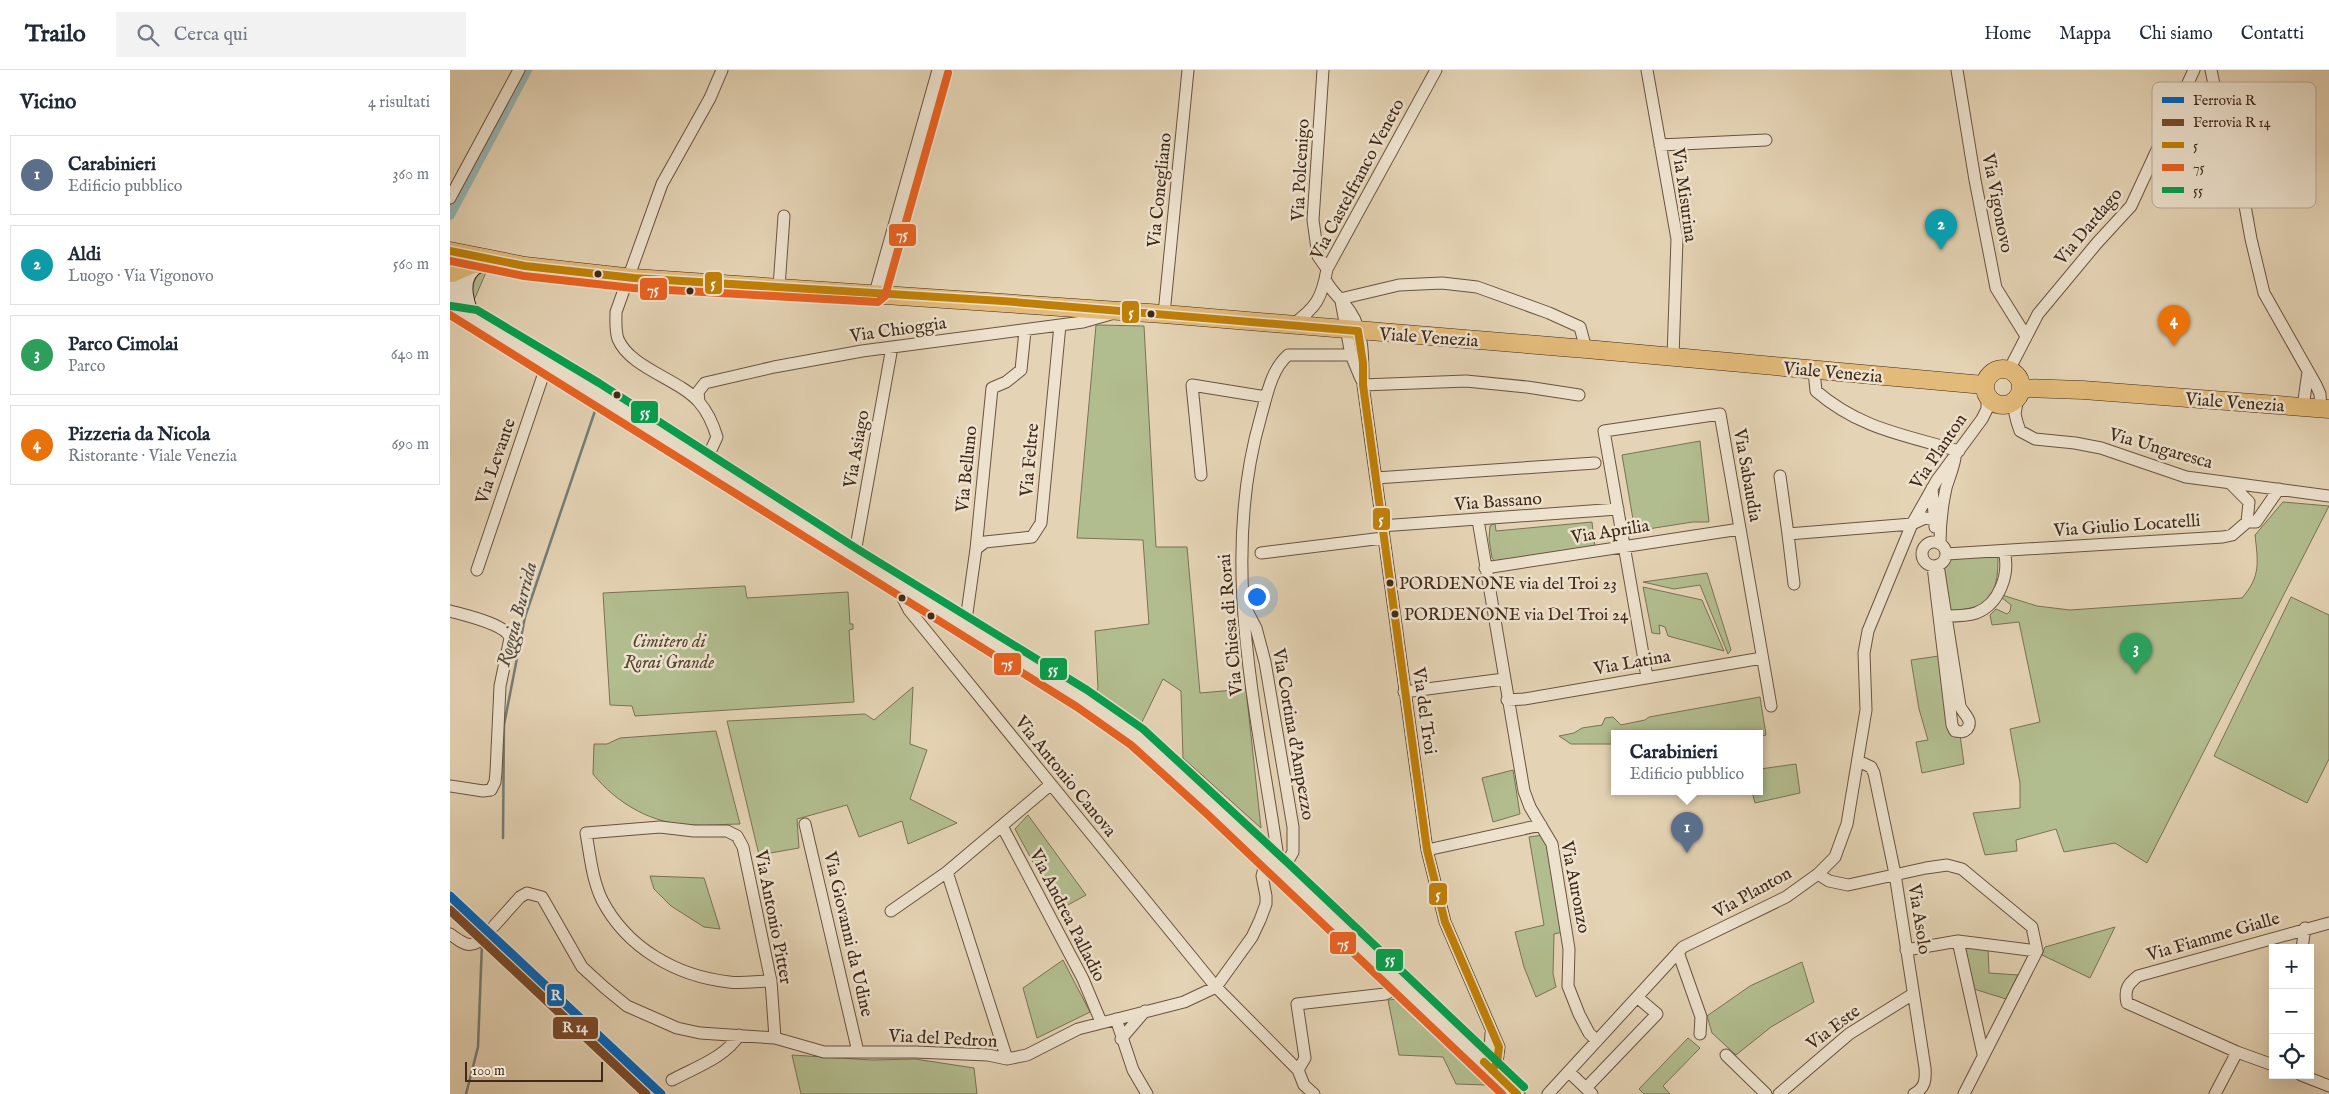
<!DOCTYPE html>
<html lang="it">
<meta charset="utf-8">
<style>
:root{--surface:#fff;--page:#f2f2f3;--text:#1f2937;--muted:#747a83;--line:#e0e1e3;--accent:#1a73e8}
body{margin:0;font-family:"IM FELL English",serif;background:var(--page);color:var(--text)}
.controls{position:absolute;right:15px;bottom:15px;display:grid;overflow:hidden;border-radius:0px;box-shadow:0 5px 20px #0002}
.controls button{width:45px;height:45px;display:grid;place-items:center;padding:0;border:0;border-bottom:1px solid var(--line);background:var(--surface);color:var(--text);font:25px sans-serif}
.scale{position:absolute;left:15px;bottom:12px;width:138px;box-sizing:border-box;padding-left:5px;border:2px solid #412818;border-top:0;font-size:14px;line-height:18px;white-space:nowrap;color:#412818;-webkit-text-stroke:4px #ede2ce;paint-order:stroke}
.you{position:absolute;left:806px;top:526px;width:18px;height:18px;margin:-12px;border:4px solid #fff;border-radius:50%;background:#1a73e8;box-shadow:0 0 0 8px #1a73e833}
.badge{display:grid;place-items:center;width:32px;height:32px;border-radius:50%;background:var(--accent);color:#fff;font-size:16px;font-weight:700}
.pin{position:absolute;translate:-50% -41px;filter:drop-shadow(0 1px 2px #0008)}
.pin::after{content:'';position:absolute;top:26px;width:18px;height:15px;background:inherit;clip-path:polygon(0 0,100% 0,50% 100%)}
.popup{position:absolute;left:1161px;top:660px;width:152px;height:65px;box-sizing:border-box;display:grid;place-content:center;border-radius:0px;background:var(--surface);filter:drop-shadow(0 1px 4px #0005);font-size:16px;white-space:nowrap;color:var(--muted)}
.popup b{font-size:19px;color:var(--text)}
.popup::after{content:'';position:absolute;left:50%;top:100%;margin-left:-10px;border:10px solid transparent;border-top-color:var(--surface)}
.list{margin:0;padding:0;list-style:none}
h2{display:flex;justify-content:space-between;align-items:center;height:65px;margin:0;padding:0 20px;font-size:21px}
h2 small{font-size:16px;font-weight:400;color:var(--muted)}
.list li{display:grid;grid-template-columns:32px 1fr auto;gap:15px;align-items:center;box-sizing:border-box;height:80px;margin:0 10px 10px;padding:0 10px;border:1px solid var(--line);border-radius:0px}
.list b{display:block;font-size:19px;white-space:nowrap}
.list p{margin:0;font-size:16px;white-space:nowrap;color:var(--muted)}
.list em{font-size:16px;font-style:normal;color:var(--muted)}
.icon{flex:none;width:28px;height:28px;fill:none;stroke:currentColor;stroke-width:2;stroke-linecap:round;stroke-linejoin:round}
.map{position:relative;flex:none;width:1879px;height:1024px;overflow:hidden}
header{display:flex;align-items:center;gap:30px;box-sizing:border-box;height:70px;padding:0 25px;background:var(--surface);border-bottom:1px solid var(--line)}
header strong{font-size:24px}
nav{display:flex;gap:28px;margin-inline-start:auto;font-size:18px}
.search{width:350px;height:45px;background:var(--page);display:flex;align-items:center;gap:12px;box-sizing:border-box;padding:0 18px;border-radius:0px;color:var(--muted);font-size:19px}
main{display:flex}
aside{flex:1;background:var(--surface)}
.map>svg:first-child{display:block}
</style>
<header>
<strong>Trailo</strong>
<div class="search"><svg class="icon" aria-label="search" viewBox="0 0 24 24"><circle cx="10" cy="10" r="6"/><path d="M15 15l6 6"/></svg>Cerca qui</div>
<nav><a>Home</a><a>Mappa</a><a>Chi siamo</a><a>Contatti</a></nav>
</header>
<main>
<aside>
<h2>Vicino<small>4 risultati</small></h2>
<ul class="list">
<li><span class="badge" style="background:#5c6f8a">1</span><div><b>Carabinieri</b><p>Edificio pubblico</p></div><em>360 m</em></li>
<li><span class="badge" style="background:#0f9aa8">2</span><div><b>Aldi</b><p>Luogo · Via Vigonovo</p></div><em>560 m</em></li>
<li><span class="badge" style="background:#2e9e5b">3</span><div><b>Parco Cimolai</b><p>Parco</p></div><em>640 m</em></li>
<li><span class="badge" style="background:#e8710a">4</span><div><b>Pizzeria da Nicola</b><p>Ristorante · Viale Venezia</p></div><em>690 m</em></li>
</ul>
</aside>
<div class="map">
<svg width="1879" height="1024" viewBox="0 0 1879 1024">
<rect width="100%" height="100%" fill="#e4d3b4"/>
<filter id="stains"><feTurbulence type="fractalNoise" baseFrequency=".004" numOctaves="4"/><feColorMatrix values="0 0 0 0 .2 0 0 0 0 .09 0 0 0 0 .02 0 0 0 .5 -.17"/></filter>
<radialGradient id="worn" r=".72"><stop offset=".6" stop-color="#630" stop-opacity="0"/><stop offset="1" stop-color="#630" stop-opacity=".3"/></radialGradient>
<path fill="#b2bd8f" stroke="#7a7254" d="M 37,200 L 25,228 L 21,232 L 21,208 L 26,202 Z
M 646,255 L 694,256 L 706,477 L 737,477 L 750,623 L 796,619 L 811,758 L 733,688 L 731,621 L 713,609 L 690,656 L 642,631 L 648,618 L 645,561 L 699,554 L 693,470 L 627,468 Z
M 1250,371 L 1259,452 L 1243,452 L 1185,461 L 1172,385 Z
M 1833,432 L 1879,436 L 1697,793 L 1665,773 L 1614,782 L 1606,759 L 1566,770 L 1567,781 L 1535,785 L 1523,743 L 1570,738 L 1570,713 L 1560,659 L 1590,652 L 1569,552 L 1542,555 L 1540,545 L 1546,539 L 1557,544 L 1560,541 L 1561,535 L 1551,527 L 1552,525 L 1587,536 L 1620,540 L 1792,528 C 1811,506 1808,492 1805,465 Z
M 1142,452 L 1145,477 L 1045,491 L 1042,488 L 1039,469 L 1040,456 L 1045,453 L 1046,461 Z
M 1548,484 C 1548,510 1547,535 1515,539 C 1510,540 1505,541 1500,540 L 1491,496 L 1495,494 L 1499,486 Z
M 1257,503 L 1281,580 L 1278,584 L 1250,515 L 1224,519 L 1193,512 Z
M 295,516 L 297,528 L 398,522 L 400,554 L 403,554 L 403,559 L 399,560 L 404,632 L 185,646 L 182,636 L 160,635 L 153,523 Z
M 1193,517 L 1252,530 L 1274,581 L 1218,566 L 1215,557 L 1209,555 L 1210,564 L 1202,563 Z
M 1841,527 L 1879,545 L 1879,689 L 1857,733 L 1764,686 Z
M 1489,586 L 1501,666 L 1510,665 L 1514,694 L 1472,703 L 1466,672 L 1478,670 L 1469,639 L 1461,590 Z
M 463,617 L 460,674 L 477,680 L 460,729 L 507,753 L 458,774 L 452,751 L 409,767 L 397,735 L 347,749 L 349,778 L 309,785 L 277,651 L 415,644 L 424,650 Z
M 1310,627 L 1316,665 L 1310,666 L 1310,664 L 1164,664 L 1164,674 L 1121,674 L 1109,666 L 1124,663 L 1132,658 L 1152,655 L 1155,648 L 1163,647 L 1171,655 L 1195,650 L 1199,647 Z
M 266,661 L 290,754 C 274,754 259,756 243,755 C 204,755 167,734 143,704 L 144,674 L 157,674 L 170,668 Z
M 1346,694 L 1350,723 L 1305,733 L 1302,722 L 1310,722 L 1310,699 Z
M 1063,700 L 1070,744 L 1043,752 L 1032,708 Z
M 578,745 L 636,825 L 609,840 L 565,759 Z
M 1094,765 L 1117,861 L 1104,864 L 1103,904 L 1106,917 L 1086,927 L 1074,897 L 1065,862 L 1094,855 L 1079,767 Z
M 200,806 L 254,808 L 270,859 L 254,857 L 221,836 L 204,819 Z
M 1665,857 L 1640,908 L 1592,885 L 1595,877 Z
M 1515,876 L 1538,877 L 1539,903 L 1568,905 L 1556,929 L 1524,919 Z
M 613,890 L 640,942 L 587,968 L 573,918 Z
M 1352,892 L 1364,932 L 1321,957 L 1286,985 L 1262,963 L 1257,946 L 1300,916 Z
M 948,929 L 1037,1015 L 1006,1014 L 993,987 L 949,985 L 938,930 Z
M 1238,968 L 1250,978 L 1213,1016 L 1220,1024 L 1194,1024 L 1189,1019 Z
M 342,985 L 422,990 L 465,989 L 524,998 L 527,1024 L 351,1024 Z"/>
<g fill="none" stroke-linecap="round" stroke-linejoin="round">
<path stroke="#757d76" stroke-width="2.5" d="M 53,768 L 54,655 L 75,547 L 147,335
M 16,1024 L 28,977 L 32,873"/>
<path stroke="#97b6b4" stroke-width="10" d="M 0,145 L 77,0"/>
<defs>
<path id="street" d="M 873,0 L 863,150 L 868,186 L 877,199
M 1197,0 L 1227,169 L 1223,287
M 1507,0 L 1525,110 L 1546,218 L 1576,266
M 1761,0 L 1766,24 L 1784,75 L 1801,169 L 1814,223 L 1866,315 L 1870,324 L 1871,339
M 1210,75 L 1316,70
M 0,128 L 69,0
M 875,209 C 881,222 893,230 901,243 C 914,262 913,292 913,315 L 977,780 L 995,852 L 1049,977 L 1047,993 L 1042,1000
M 329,217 L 334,146
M 425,223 L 488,0
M 890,229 L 949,215 L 992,213 L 1027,217 L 1099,243 L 1130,257 L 1136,279
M 891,231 L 901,285 L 911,309
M 714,244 L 738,0
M 842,255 C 866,238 872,228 877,199 L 986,0
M 1559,300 L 1588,244 L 1647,173 L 1681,136 L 1744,0
M 1364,301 L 1366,321 C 1410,359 1455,365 1509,381
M 913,315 L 1016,311 L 1077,317 L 1129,325
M 1568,327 L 1565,344 L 1567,352 L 1570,361 L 1585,369 L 1625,373 L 1651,378 L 1736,407 L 1879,426
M 249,332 L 248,322 L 255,313 L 324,297 L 412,281 L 633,252 L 661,244
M 1853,337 L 1858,302
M 255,393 L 267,367 C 263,354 258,342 249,332 C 229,309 180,298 168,269 C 165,260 166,251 166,242 L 212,114 L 260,28 L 272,0
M 751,405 L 742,315 L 816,327
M 1330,406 L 1338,464 L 1462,454 L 1475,448 L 1485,450
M 926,408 L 1145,393
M 1781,414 L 1799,432 L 1797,452 L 1806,452 L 1829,419
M 1482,418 L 1485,457
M 1028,450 L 1074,721 L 1080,737 L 1102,774 L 1119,879 L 1118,916 L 1129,944 L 1139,963 L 1147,971
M 931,456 L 1168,439
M 1338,464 L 1344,514
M1472 484a12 12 0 1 1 24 0a12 12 0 1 1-24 0Z
M 1490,474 C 1490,456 1492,436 1496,418 C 1499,408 1503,399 1505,388
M 526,479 L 535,472 L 582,467 L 591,453 L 610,255
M 811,483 L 933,468
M 1496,484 L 1773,467 L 1782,465 L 1797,452
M 404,488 L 442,277
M 1483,496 L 1502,655 L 1505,661 C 1510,662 1513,663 1517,659 C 1524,650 1513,644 1510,636 L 1488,495
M 1035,498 L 1290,459
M 27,500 L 97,294
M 445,513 L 459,540 L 766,917 L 848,1000 L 854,1015 L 864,1024
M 795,537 L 806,558 L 815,592 L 843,757 L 843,782 L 832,801
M 0,541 C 14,545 56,554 60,568 L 50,616 L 46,702 L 45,712 L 41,720 L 33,721 L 0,716
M 1496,546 C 1506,546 1517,546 1526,543 C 1550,534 1560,503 1554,481
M 515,557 L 526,479 L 542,318 L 556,312 L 571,300 L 575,261
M 1197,607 L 1154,361 L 1270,344 L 1321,636
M 954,622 L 1054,609
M 1057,630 L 1074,629 L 1312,588
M 1408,691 L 1421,697 L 1424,703 L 1445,804 L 1475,998 C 1476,1010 1475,1018 1464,1024
M 355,754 L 408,982
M 552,756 L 633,909 L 651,952
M 977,780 L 1091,755
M 827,781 C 806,637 769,490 811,346 C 817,325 821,300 838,285 L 901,285
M 497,802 L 557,989
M 1368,804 L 1379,811 L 1398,815 L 1476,798 L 1497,795 L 1512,799 L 1582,857 L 1587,881 L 1514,1024
M 441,841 L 497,802 L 600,715
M 44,856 L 70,827 L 77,823 L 92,827 L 132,897 L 155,918 L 177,936 L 227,958 L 250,963 L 325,968 L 374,982 L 465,982 L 538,985 L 557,989 L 577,985 L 628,959 L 734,932 L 766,917 L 802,867 L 810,850 L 816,834 L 816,826 L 812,806 L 815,795
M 0,864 C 16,876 22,880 37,864
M 1508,871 L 1533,984
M 1852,878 L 1855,858
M 1456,880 L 1508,871 L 1587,881
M 1228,882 L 1251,947 L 1250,964
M 321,911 C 307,911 292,914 279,912 C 226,906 177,878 152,830 C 142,809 140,785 136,763 L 210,757 L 244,761 L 277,761 L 287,766 L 293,777 L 321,911 L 325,968
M 666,949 L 683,1000 L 697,1024
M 671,969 L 695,941
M 1276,985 L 1316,1024
M 1034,992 L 1040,981 L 1041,963
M 1823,995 L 1787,982 L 1677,933 C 1674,919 1678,914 1688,906 L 1879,853
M 848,1000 L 855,988 L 847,934 L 935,924 L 953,915
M 1119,1002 L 1142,1024
M 1851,1005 L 1879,1016
M 222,1010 C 244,998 276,987 289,965
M 1136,1018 L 1207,944 L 1187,927
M 1098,1024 L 1233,877 L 1336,827 L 1368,804 L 1385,787 L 1397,754 L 1416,640 L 1414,583 L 1418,561 L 1462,454 L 1487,410 L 1532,349 L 1537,339 L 1537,326
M 1329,1024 L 1399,964 L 1463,924
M 1765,1024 L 1787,982"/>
<path id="secondary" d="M 0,210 L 8,230 L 14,239
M 0,233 L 632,629 L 687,667 L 764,737 L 1067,1024
M 23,249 C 15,231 7,205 30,194"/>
<path id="primary" d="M 0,181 L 75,196 L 184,208 L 714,244 L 1136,279 L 1534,315
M 2,203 L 23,194 L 40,193
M1535 317a18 18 0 1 1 36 0a18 18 0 1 1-36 0Z
M 1571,318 L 1633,320 L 1879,339"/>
</defs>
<use href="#street" stroke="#6a533f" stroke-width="13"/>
<use href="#secondary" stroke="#412818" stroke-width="17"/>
<use href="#primary" stroke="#412818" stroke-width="19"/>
<use href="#street" stroke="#ede2ce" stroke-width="11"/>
<use href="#secondary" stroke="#ede2ce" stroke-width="15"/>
<use href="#primary" stroke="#e2ba7a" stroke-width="18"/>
<defs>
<path id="bus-1" d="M 0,181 L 75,196 L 184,208 L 552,231 L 908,261
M 908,261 L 913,293 L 913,315 L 977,780 L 995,852 L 1049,977 L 1047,993 L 1042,1000
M 1034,992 L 1067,1024"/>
<path id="bus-2" d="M 0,191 L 74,206 L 183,218 L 428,232 L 435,226 L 498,3
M 0,245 L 627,637 L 681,675 L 757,744 L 1052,1024"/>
<path id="bus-3" d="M 1,236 L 27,240 L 149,313 L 409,480 L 637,620 L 693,659 L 839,794 L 1074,1017"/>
</defs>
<use href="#bus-1" stroke="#ede2ce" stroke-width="11"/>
<use href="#bus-2" stroke="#ede2ce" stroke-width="11"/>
<use href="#bus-3" stroke="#ede2ce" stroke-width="11"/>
<use href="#bus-1" stroke="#c08007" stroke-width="8"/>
<use href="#bus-2" stroke="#e96222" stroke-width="8"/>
<use href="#bus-3" stroke="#03a04e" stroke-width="8"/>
<defs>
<path id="rail-1" d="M 0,826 L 211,1024"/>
<path id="rail-2" d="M 0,840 L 196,1024"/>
</defs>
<use href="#rail-1" stroke="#ede2ce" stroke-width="12"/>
<use href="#rail-2" stroke="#ede2ce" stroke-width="12"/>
<use href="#rail-1" stroke="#0065bd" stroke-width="9"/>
<use href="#rail-2" stroke="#7a4b2a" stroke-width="9"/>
</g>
<g fill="#412818" stroke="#ede2ce" stroke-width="2">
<circle cx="148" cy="204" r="4.5"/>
<circle cx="240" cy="221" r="4.5"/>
<circle cx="701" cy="244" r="4.5"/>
<circle cx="167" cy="325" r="4.5"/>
<circle cx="940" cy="513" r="4.5"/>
<circle cx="452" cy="528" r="4.5"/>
<circle cx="945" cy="544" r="4.5"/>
<circle cx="481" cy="546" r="4.5"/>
</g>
<g text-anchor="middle" stroke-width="5" stroke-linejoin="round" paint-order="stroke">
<g font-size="17" fill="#412818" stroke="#ede2ce" text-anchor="start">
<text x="949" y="519">PORDENONE via del Troi 23</text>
<text x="954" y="550">PORDENONE via Del Troi 24</text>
</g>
<g font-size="18" fill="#412818" stroke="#ede2ce">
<text transform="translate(850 100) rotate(-87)" y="6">Via Polcenigo</text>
<text transform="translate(907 109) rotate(-62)" y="6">Via Castelfranco Veneto</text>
<text transform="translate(709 120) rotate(-84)" y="6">Via Conegliano</text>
<text transform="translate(1235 125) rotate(82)" y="6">Via Misurina</text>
<text transform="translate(1548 133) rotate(79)" y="6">Via Vigonovo</text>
<text transform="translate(1638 156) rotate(-50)" y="6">Via Dardago</text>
<text transform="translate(448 259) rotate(-8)" y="6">Via Chioggia</text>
<text transform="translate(979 267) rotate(4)" y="6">Viale Venezia</text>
<text transform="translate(1383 302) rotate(5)" y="6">Viale Venezia</text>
<text transform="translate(1785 332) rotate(4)" y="6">Viale Venezia</text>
<text transform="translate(1711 378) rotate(16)" y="6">Via Ungaresca</text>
<text transform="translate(406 379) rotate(-80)" y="6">Via Asiago</text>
<text transform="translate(1488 381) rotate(-56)" y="6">Via Planton</text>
<text transform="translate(579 390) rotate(-85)" y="6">Via Feltre</text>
<text transform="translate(45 391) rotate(-71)" y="6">Via Levante</text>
<text transform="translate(516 399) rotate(-84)" y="6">Via Belluno</text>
<text transform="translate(1298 405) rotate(80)" y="6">Via Sabaudia</text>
<text transform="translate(1048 431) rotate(-4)" y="6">Via Bassano</text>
<text transform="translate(1677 455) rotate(-4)" y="6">Via Giulio Locatelli</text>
<text transform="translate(1160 461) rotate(-9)" y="6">Via Aprilia</text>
<text transform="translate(780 555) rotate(-95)" y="6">Via Chiesa di Rorai</text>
<text transform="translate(1182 592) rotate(-10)" y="6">Via Latina</text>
<text transform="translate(975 641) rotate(82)" y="6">Via del Troi</text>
<text transform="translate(844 664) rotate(80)" y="6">Via Cortina d'Ampezzo</text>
<text transform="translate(616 706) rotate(51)" y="6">Via Antonio Canova</text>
<text transform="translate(1126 817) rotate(79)" y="6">Via Auronzo</text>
<text transform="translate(1302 822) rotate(-29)" y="6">Via Planton</text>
<text transform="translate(618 845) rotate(63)" y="6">Via Andrea Palladio</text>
<text transform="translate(324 847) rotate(79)" y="6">Via Antonio Pitter</text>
<text transform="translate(1470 849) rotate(81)" y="6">Via Asolo</text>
<text transform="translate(399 864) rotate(77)" y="6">Via Giovanni da Udine</text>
<text transform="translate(1763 866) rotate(-16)" y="6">Via Fiamme Gialle</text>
<text transform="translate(1383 957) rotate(-37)" y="6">Via Este</text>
<text transform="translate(493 968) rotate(3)" y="6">Via del Pedron</text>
</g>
<g font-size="18" font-style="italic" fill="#584630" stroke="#ede2ce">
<text x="219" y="577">Cimitero di<tspan x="219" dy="21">Rorai Grande</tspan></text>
</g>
<g font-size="19" font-style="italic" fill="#564c3f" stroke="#ede2ce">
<text transform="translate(66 544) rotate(-75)" y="7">Roggia Burrida</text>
</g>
</g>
<rect x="1702" y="12" width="164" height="126" rx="8" fill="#ede2ce" stroke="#b9aa97" stroke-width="1"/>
<rect x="1712" y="27" width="22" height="6" fill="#0065bd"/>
<rect x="1712" y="49" width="22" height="7" fill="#7a4b2a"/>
<rect x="1712" y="72" width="22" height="6" fill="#c08007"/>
<rect x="1712" y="94" width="22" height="7" fill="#e96222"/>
<rect x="1712" y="117" width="22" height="6" fill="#03a04e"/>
<g font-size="14" fill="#412818">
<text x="1743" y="35">Ferrovia R</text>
<text x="1743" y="57">Ferrovia R 14</text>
<text x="1743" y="80">5</text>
<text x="1743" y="102">75</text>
<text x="1743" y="125">55</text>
</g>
<g stroke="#ede2ce" stroke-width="2">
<rect x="438" y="153" width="29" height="24" rx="5" fill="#e96222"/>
<rect x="254" y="201" width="19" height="24" rx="5" fill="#c08007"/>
<rect x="189" y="207" width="29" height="24" rx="5" fill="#e96222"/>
<rect x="671" y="230" width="19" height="24" rx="5" fill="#c08007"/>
<rect x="180" y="330" width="29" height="24" rx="5" fill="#03a04e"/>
<rect x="922" y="437" width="19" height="24" rx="5" fill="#c08007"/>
<rect x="543" y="582" width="29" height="24" rx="5" fill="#e96222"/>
<rect x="589" y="587" width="29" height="24" rx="5" fill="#03a04e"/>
<rect x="978" y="812" width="20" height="24" rx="5" fill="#c08007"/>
<rect x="879" y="861" width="28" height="24" rx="5" fill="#e96222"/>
<rect x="925" y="878" width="29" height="24" rx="5" fill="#03a04e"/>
<rect x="96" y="913" width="19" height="24" rx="5" fill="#0065bd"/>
<rect x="102" y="946" width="47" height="24" rx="5" fill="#7a4b2a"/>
</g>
<g font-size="14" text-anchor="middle" font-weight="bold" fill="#fff">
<text x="452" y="169">75</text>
<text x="263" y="218">5</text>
<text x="203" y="224">75</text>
<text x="681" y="247">5</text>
<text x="195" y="347">55</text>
<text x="931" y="454">5</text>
<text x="557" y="598">75</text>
<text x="603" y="604">55</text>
<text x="988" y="829">5</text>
<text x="893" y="878">75</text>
<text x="940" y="894">55</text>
<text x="106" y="930">R</text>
<text x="125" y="962">R 14</text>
</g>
<rect width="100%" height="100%" filter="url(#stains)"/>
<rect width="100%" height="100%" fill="url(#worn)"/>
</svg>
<div class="controls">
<button>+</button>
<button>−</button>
<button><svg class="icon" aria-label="locate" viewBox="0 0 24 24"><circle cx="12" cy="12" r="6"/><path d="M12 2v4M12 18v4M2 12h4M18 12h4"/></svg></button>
</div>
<div class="scale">100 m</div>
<div class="you"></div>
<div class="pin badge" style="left:1237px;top:783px;background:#5c6f8a">1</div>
<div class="popup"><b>Carabinieri</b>Edificio pubblico</div>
<div class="pin badge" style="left:1491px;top:180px;background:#0f9aa8">2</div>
<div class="pin badge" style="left:1686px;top:604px;background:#2e9e5b">3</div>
<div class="pin badge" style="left:1724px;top:276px;background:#e8710a">4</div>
</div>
</main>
